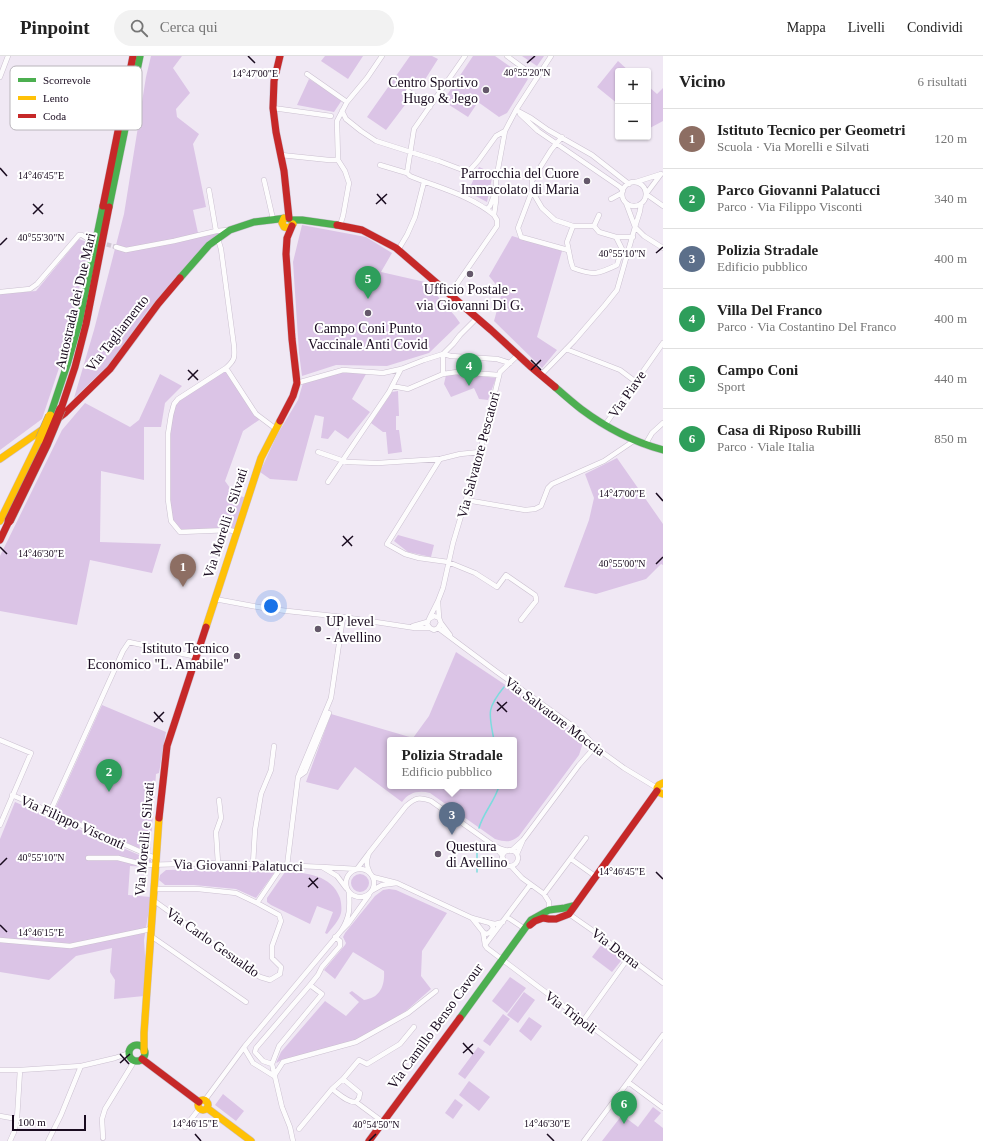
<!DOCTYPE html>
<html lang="it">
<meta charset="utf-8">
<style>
:root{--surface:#fff;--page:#f2f2f2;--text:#222;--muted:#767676;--line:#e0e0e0;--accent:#0b8043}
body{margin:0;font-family:Georgia,serif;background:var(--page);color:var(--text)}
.controls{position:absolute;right:12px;top:12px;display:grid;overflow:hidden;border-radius:4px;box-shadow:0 1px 3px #0004}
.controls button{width:36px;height:36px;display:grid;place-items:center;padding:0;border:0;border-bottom:1px solid var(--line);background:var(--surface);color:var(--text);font:20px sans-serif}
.scale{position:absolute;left:12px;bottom:10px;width:74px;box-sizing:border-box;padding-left:4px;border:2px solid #190b1f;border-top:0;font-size:11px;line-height:14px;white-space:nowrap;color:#190b1f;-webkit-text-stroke:3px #fff;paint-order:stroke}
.you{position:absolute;left:271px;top:550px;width:14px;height:14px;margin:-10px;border:3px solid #fff;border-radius:50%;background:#1a73e8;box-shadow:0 0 0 6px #1a73e833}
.badge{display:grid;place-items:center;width:26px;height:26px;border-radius:50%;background:var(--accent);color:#fff;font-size:13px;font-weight:700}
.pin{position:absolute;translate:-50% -33px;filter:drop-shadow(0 1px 2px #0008)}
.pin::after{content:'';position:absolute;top:21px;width:14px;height:12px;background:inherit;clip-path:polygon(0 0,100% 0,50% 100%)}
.popup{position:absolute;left:387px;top:681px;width:130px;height:52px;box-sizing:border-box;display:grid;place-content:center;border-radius:4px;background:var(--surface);filter:drop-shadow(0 1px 3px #0005);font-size:13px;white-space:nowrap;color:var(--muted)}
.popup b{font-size:15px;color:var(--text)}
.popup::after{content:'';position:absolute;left:50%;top:100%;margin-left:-8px;border:8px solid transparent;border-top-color:var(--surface)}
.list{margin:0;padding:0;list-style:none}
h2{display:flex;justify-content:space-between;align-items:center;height:52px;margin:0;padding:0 16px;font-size:17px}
h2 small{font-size:13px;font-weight:400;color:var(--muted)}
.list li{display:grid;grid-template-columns:26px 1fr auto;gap:12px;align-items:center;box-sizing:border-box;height:60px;padding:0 16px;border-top:1px solid var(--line)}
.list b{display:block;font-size:15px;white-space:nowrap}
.list p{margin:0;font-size:13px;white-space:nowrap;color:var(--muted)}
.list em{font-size:13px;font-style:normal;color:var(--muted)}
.icon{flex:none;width:22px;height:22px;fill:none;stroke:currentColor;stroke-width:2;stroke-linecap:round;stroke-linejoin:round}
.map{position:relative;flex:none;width:663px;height:1085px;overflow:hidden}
header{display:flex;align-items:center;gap:24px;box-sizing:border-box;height:56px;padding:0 20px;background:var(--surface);border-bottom:1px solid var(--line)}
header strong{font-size:19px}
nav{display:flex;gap:22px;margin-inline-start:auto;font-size:14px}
.search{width:280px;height:36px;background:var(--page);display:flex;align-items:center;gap:10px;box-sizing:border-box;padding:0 14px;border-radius:22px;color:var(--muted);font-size:15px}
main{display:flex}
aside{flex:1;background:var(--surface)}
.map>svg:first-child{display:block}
</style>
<header>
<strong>Pinpoint</strong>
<div class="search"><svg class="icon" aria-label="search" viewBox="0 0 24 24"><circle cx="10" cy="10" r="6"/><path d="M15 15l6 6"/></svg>Cerca qui</div>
<nav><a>Mappa</a><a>Livelli</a><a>Condividi</a></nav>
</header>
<main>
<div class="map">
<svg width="663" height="1085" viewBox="0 0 663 1085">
<rect width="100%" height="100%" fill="#f0e8f4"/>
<path fill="#dbc4e6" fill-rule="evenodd" d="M 151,0 L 182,0 L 173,12 L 190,37 L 176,53 L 177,61 L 199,78 L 193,88 L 206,151 L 193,154 L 198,177 L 199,180 L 224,176 L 207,188 L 148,254 L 109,309 L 74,342 L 94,274 L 124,158 L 146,21 Z
M 325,0 L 363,0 L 348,23 L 321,5 Z
M 410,0 L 432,0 L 438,3 L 419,33 L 412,29 L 404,41 L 408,45 L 386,74 L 367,61 Z
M 473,0 L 495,0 L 528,23 L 507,57 L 499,61 L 478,46 L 468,61 L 443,45 Z
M 522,0 L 544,0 L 537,10 Z
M 618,5 L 629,15 L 618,15 L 618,48 L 597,31 Z
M 309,23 L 342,44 L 334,56 L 297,49 Z
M 648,30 L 657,38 L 663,32 L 663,65 L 648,73 Z
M 479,111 L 493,117 L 487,146 L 468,136 Z
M 302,169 L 366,181 L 392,197 L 381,216 L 425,226 L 455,260 L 460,267 L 429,297 L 387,310 L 336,309 L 302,320 L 299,297 L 293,206 Z
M 512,180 L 562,195 L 537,281 L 557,294 L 542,312 L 494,265 L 502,236 L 489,220 Z
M 79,183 L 90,187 L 63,300 L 42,363 L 0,394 L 0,238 L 36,235 Z
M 226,312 L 262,362 L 243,375 L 225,425 L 235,439 L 248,442 L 237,476 L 180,476 L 174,469 L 168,444 L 168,378 L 174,348 Z
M 343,315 L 366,318 L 352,343 L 370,356 L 348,383 L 335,374 L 328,383 L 321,382 L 324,361 L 315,359 L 297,425 L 270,423 L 260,416 L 277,379 L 298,344 L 303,327 Z
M 160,318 L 182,330 L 165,347 L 161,371 L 144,371 L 144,424 L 101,415 L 100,486 L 161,488 L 152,517 L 90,504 L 77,569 L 0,555 L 0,500 L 62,374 L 85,347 L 130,371 L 139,364 Z
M 464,318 L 496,322 L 488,344 L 479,343 L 474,332 L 451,341 L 444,328 L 446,319 Z
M 398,335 L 399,360 L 396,360 L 396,374 L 399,374 L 402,396 L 388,398 L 386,376 L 383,376 L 371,367 L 392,336 Z
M 617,402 L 663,468 L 663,509 L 661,508 L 646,523 L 596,538 L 564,531 L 589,464 L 594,442 L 585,418 Z
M 398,479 L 434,489 L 431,501 L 408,496 L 394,485 Z
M 456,596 L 561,666 L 582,682 L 582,690 L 579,699 L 519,780 C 510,787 506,786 495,783 L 430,737 C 419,734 409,736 402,746 L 355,711 L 338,734 L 306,726 L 331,658 L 413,682 L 429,660 ZM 390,684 L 514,684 L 514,730 L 390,730 Z
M 102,649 L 166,676 L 159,717 L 156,718 L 150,797 L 54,755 Z
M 15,746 L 151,804 L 152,811 L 130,810 L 128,839 L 151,841 L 144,884 L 146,915 L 144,940 L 114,943 L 115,924 L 110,916 L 112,892 L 76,900 L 49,924 L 0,916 L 0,783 Z
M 219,813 L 277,813 L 256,842 L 236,833 L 194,829 L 165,829 L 159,824 L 160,819 L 166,814 Z
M 285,816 C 305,816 332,819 340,842 C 341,846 342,852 341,857 C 339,865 332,872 327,878 L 325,877 L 333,856 L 317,850 L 310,868 L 271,849 L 267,846 L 267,842 Z
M351 827a9 9 0 1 1 18 0a9 9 0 1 1-18 0Z
M 389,833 L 396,834 L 447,857 L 422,895 L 421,920 L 431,933 L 406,955 L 356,984 L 282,1004 L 276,1007 L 281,996 L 325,945 L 346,960 L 359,946 L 349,937 L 352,935 L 364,944 C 380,942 385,930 384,915 L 353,896 L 335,923 L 324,914 L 345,889 L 346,887 L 343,881 L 345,877 L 375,840 L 383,834 Z
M 604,885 L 625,900 L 612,916 L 592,901 Z
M 510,921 L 526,932 L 507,957 L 492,945 Z
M 524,936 L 535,944 L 518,967 L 507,959 Z
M 503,958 L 510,963 L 490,990 L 483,985 Z
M 529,961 L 542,970 L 531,985 L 519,975 Z
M 478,991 L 485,996 L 465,1023 L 458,1018 Z
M 469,1025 L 490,1041 L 479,1055 L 459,1039 Z
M 223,1038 L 244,1055 L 236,1065 L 215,1049 Z
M 455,1043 L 463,1049 L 453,1063 L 445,1057 Z
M 653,1051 L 661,1057 L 654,1065 L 663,1072 L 663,1085 L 602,1085 L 622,1059 L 638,1071 Z"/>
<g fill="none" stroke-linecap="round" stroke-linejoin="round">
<path stroke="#7ddbde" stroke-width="1.5" d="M 494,684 C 489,658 486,653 504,631
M 479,772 C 483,757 495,745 499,730
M 477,816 L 477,793"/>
<path stroke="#d0c7d4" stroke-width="4.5" stroke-dasharray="4.5 2" stroke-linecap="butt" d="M 88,183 L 116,191"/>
<defs>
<path id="street" d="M 465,0 L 414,73 L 407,117 L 410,120 C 439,132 470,139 494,159
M 507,0 L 537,22
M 307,18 L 347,46
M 0,21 L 8,0
M 408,35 L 430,51
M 273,52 L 331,60
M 516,54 L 531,62 L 548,74 L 592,99 L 629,128
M 342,55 L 346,63 L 361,75 L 376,85 L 439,105 L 468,116 L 478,105 L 496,80 L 505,75
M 520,58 L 538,75 L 620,131 L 623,135
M 562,81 L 551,94 L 536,118 L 532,125 L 532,135 L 542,152 L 555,164 L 573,170 L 594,170 L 599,159
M 281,99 L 329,104 L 338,104
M 380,109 L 407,117
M 661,118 L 646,138 L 663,150
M 264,124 L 273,163
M 636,126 L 661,118
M622 138a12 12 0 1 1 24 0a12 12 0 1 1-24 0Z
M 209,134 L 216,175
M 532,135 L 518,172 L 521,181 L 568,194
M 611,143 L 622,137
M 626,147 L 635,171 L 640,155 L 641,148
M 487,153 L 490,150 L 495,137
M 340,169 L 343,160 L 349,127 L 345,115 L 338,104 L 337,65 L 347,46 L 367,22 L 382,0
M 573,170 L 567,186 L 571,206 L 573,212 C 594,220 598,218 617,209 L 622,193 L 616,181 L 599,176 L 594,170
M 616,181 L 633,181
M 218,183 L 221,193 L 234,290 C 235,301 235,304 226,312 L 256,358 L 276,373
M 116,191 L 126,194 L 174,185 L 216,175 L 228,174
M 398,194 L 407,179 L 415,161 L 424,126
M 0,236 L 30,233 L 37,228 L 79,179 L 82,179 L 88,183
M 450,238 L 497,170 L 497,164 L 494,159 L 496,145 L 496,124 L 505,75 L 516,54 L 551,0
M 566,293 L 620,314 L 636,326
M 443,298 L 453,288 L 460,279 L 477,262
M 226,312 L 178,343 L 174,348 L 171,359 L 168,378 L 168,444 L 171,465 L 180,476 L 229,474 L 237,476
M 443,318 L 443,298
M 541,319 L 574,285 L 605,249 L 617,234 L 635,171 L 644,180 L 663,192
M 297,327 L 343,314 L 383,317 L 401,313 L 424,304 L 443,298 L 451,300 L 497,303 L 510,307
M 392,330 L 408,333 L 443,318 L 457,316 L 499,319
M 605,369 L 663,287
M 645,389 L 652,377 L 663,367
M 318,396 L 347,406 L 378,407 L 440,403 L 460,398 L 480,396
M 440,403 L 387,488 L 405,498 L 419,502 L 448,506 L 475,517 L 497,531 L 506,519 L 535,539 L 536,542 L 536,545 L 521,564
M 328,426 L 389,336 L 401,313
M 466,444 L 525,454 L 535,453 L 541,450 L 548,432 L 552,428 L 604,405 L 635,384
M 215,543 L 269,553 L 343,561 L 415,572 L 430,572 L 434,574 L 438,572 L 441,567 L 439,562 L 438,546
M 430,561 L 438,545 L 443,532 L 453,487 L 480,396 L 500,316 L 518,299
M 441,567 L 450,579
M 413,570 L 427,566
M 430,572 L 427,568 L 429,563 L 434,560 L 439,562
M 438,572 L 497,616 L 584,678 L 595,691 L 624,712 L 657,732
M 0,684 L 31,697 L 0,769
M 298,721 L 305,716 L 329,657
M 12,739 L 155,802
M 50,756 L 123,595 L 129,586 L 197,601
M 523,784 L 579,709 L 595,691
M502 802a8 8 0 1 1 16 0a8 8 0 1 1-16 0Z
M 511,795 L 523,784 L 517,798
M 369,797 L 406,750 C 416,741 420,741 431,745 L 493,789
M 88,802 L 118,802 L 145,809 L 218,807 L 253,808 L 322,811
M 503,803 L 502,799 L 493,789 L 501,793 L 508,795
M 571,803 L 595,820
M 218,807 L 216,776 L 221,762 L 219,744
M 253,808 L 255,774 L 261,738 L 271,714 L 274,690
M 287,810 L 298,721 L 331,642 L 343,561
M 511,810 L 522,822 L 544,838 L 549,846 L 549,854
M346 827a14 14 0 1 1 28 0a14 14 0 1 1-28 0Z
M 397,827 L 472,862 L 490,867 L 495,868 L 503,866
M 346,832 L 337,820 L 322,811 L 357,813 L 369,797 C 366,805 366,810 370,817
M 154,833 L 198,833 L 236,837 L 257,847 L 282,810
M 373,834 L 382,829 L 397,827 L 373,821
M 349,836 C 350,852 350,861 341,875 L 348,868 L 369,839
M 544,838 L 586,782
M 153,844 L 260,921 L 270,924 L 280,918 L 281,911 L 272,902 L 272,890 L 281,865 L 279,859 L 257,847
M 569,858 L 602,881 L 663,927
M 507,861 L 525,873
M 472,862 L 483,876 L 485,889 L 487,892 L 641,1008
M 483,876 L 486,878 C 490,877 492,875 493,871 L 490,867
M 151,880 L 246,946
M 0,884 L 70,890 L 151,873
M 485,889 L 530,829
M 310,929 L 322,938 L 279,990 L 272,1008 L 263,1005 L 255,996 L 256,992 Z
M 310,929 L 318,919 L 322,911 L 340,890 L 340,885 L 335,881
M 583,965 L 629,901
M 244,992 L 253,1007 L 274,1020
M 272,1008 L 282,1051 L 290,1071 L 293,1085
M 0,1014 L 20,1014 L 81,1010 L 115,1002 L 129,997
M 274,1020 L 283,1006 L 356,986 L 408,957 L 436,935
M 343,1023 L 359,1004 L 367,1008 L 400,988 L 414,971
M 628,1026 L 663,1052
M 205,1044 L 245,990 L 341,875
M 356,1046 L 359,1042 L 360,1037 L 343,1023 L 332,1033 C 339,1038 348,1047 356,1046 L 383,1066
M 0,1060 L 17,1063 L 20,1014
M 185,1071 L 199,1053
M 299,1073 L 332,1033
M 103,1082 L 102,1063 L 105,1053 L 135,1004
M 10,1085 L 14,1076 L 17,1063
M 48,1085 L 61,1059 L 81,1010
M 584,1085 L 663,979"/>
<path id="fast" d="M 109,151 L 140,0
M 180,222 L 209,189 L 230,174 L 254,166 L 287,162 L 292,164 L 302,164 L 337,169
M 555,331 C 563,338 572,346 581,353 C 605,371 634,386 663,394
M 50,360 L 67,309 L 79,267 L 103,150
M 460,962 L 531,864 L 549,854 L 565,852 L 573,850
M129 997a8 8 0 1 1 16 0a8 8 0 1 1-16 0Z"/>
<path id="slow" d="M 284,162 L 282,167 L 284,171 L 289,172 L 293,168
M 0,403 L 46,371
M 0,465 L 40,383
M 206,571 L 261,402 L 280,365
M 663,727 L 659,729 L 657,732 L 658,736 L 663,738
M 144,995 L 144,977 L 159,762
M198 1049a5 5 0 1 1 10 0a5 5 0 1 1-10 0Z
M 207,1052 L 251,1085"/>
<path id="jam" d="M 280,0 L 274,25 L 273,52 L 276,76 L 284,115 L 289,162
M 103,150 L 133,0
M 337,169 L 362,174 L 396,192 L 491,274 L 530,310 L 555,331
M 61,353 L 75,311 L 86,268 L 109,151
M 56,364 L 65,357 L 110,313 L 158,248 L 180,222
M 280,365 L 293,340 L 297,327 L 292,283 L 286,198 L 287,182 L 292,170
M 0,484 L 9,465
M 159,762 L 167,690 L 206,571
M 530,869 L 535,865 L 543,862 L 549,863 L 556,863 L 569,858 L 657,735
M 142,1003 L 199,1046
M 369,1085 L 460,962"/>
</defs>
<use href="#street" stroke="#cbc0d0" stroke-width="5.5"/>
<use href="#fast" stroke="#cbc0d0" stroke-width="8"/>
<use href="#slow" stroke="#cbc0d0" stroke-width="8"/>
<use href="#jam" stroke="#cbc0d0" stroke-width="8"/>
<use href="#street" stroke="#fdfcfd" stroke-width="4.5"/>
<use href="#fast" stroke="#4caf50" stroke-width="7"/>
<use href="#slow" stroke="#ffc107" stroke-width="7"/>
<use href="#jam" stroke="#c62828" stroke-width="7"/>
<defs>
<path id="slow-bridge" d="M 40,383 L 50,360"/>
<path id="jam-bridge" d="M 9,465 L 46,389 L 61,353"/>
</defs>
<use href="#slow-bridge" stroke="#a19896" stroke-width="10" stroke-linecap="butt"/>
<use href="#jam-bridge" stroke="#a19896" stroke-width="10" stroke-linecap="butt"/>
<use href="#slow-bridge" stroke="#ffc107" stroke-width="9"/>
<use href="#jam-bridge" stroke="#c62828" stroke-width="9"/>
</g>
<path fill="none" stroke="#190b1f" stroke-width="1.5" d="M 248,0 L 255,7M 527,7 L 535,0M 0,112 L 7,120M 377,138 L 386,148M 33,148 L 43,158M 376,148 L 387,138M 33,158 L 43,148M 0,189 L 7,182M 656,197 L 663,191M 531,304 L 541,314M 188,314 L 198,324M 531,314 L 541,304M 188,324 L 198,314M 656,437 L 663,445M 343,480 L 352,490M 342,490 L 353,480M 0,491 L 7,498M 656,508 L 663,501M 497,646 L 507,656M 497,655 L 507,646M 154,656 L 163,666M 154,666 L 164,656M 0,809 L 7,802M 656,816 L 663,823M 309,822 L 318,832M 308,831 L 318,822M 0,869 L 7,876M 463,987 L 473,998M 463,997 L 473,988M 120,998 L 129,1008M 120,1007 L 130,998M 195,1078 L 201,1085M 547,1078 L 554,1085M 369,1085 L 376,1078"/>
<g fill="#64586a" stroke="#fff" stroke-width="1.5">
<circle cx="486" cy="34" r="4"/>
<circle cx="587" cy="125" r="4"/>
<circle cx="470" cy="218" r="4"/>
<circle cx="368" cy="257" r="4"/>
<circle cx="318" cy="573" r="4"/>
<circle cx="237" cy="600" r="4"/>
<circle cx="438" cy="798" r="4"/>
</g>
<g text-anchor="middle" stroke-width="4" stroke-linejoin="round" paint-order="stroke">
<g font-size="14" fill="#190b1f" stroke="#fff" text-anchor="end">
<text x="478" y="31">Centro Sportivo<tspan x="478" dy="16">Hugo &amp; Jego</tspan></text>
<text x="579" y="122">Parrocchia del Cuore<tspan x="579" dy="16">Immacolato di Maria</tspan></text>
<text x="470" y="238" text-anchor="middle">Ufficio Postale -<tspan x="470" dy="16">via Giovanni Di G.</tspan></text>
<text x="368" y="277" text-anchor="middle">Campo Coni Punto<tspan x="368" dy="16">Vaccinale Anti Covid</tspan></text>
<text x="326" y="570" text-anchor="start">UP level<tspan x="326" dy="16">- Avellino</tspan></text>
<text x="229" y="597">Istituto Tecnico<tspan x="229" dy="16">Economico "L. Amabile"</tspan></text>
<text x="446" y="795" text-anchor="start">Questura<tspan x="446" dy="16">di Avellino</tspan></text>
</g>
<g font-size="14" fill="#190b1f" stroke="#fff">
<text transform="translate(75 245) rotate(-77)" y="5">Autostrada dei Due Mari</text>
<text transform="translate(117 277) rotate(-52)" y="5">Via Tagliamento</text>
<text transform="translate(627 338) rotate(-55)" y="5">Via Piave</text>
<text transform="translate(478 399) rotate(-75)" y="5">Via Salvatore Pescatori</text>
<text transform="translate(225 467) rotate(-72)" y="5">Via Morelli e Silvati</text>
<text transform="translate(555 660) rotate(37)" y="5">Via Salvatore Moccia</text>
<text transform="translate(73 766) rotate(24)" y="5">Via Filippo Visconti</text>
<text transform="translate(144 783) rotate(-85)" y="5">Via Morelli e Silvati</text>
<text transform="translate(238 809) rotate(1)" y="5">Via Giovanni Palatucci</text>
<text transform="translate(213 886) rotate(35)" y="5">Via Carlo Gesualdo</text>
<text transform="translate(616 892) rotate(37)" y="5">Via Derna</text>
<text transform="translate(571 956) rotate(37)" y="5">Via Tripoli</text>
<text transform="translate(435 970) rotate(-54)" y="5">Via Camillo Benso Cavour</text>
</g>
</g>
<rect x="10" y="10" width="132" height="64" rx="6" fill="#fff" stroke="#bab6bc" stroke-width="1"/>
<rect x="18" y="22" width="18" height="4" fill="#4caf50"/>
<rect x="18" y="40" width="18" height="4" fill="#ffc107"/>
<rect x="18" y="58" width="18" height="4" fill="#c62828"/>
<g font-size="11" fill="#190b1f">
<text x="43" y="28">Scorrevole</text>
<text x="43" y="46">Lento</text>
<text x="43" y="64">Coda</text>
</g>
<g font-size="10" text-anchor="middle" fill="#190b1f" stroke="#fff" stroke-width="4" stroke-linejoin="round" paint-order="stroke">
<text x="527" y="20">40°55'20"N</text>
<text x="255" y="21">14°47'00"E</text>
<text x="41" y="123">14°46'45"E</text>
<text x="41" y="185">40°55'30"N</text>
<text x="622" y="201">40°55'10"N</text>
<text x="622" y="441">14°47'00"E</text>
<text x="41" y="501">14°46'30"E</text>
<text x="622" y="511">40°55'00"N</text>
<text x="41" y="805">40°55'10"N</text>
<text x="622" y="819">14°46'45"E</text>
<text x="41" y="880">14°46'15"E</text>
<text x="195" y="1071">14°46'15"E</text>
<text x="547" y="1071">14°46'30"E</text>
<text x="376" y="1072">40°54'50"N</text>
</g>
</svg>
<div class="controls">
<button>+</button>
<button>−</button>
</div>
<div class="scale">100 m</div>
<div class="you"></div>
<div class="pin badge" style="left:183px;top:531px;background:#8d6e63">1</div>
<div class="pin badge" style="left:109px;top:736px;background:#2e9e5b">2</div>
<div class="pin badge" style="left:452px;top:779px;background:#5c6f8a">3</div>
<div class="popup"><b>Polizia Stradale</b>Edificio pubblico</div>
<div class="pin badge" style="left:469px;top:330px;background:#2e9e5b">4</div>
<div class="pin badge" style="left:368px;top:243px;background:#2e9e5b">5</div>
<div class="pin badge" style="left:624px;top:1068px;background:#2e9e5b">6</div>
</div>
<aside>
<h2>Vicino<small>6 risultati</small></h2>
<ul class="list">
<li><span class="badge" style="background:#8d6e63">1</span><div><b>Istituto Tecnico per Geometri</b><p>Scuola · Via Morelli e Silvati</p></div><em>120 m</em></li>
<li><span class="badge" style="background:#2e9e5b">2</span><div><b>Parco Giovanni Palatucci</b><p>Parco · Via Filippo Visconti</p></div><em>340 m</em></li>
<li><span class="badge" style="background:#5c6f8a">3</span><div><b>Polizia Stradale</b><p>Edificio pubblico</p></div><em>400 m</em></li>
<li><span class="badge" style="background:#2e9e5b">4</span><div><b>Villa Del Franco</b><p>Parco · Via Costantino Del Franco</p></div><em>400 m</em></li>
<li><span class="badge" style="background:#2e9e5b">5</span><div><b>Campo Coni</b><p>Sport</p></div><em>440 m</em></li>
<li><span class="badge" style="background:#2e9e5b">6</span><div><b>Casa di Riposo Rubilli</b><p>Parco · Viale Italia</p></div><em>850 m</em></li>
</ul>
</aside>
</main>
